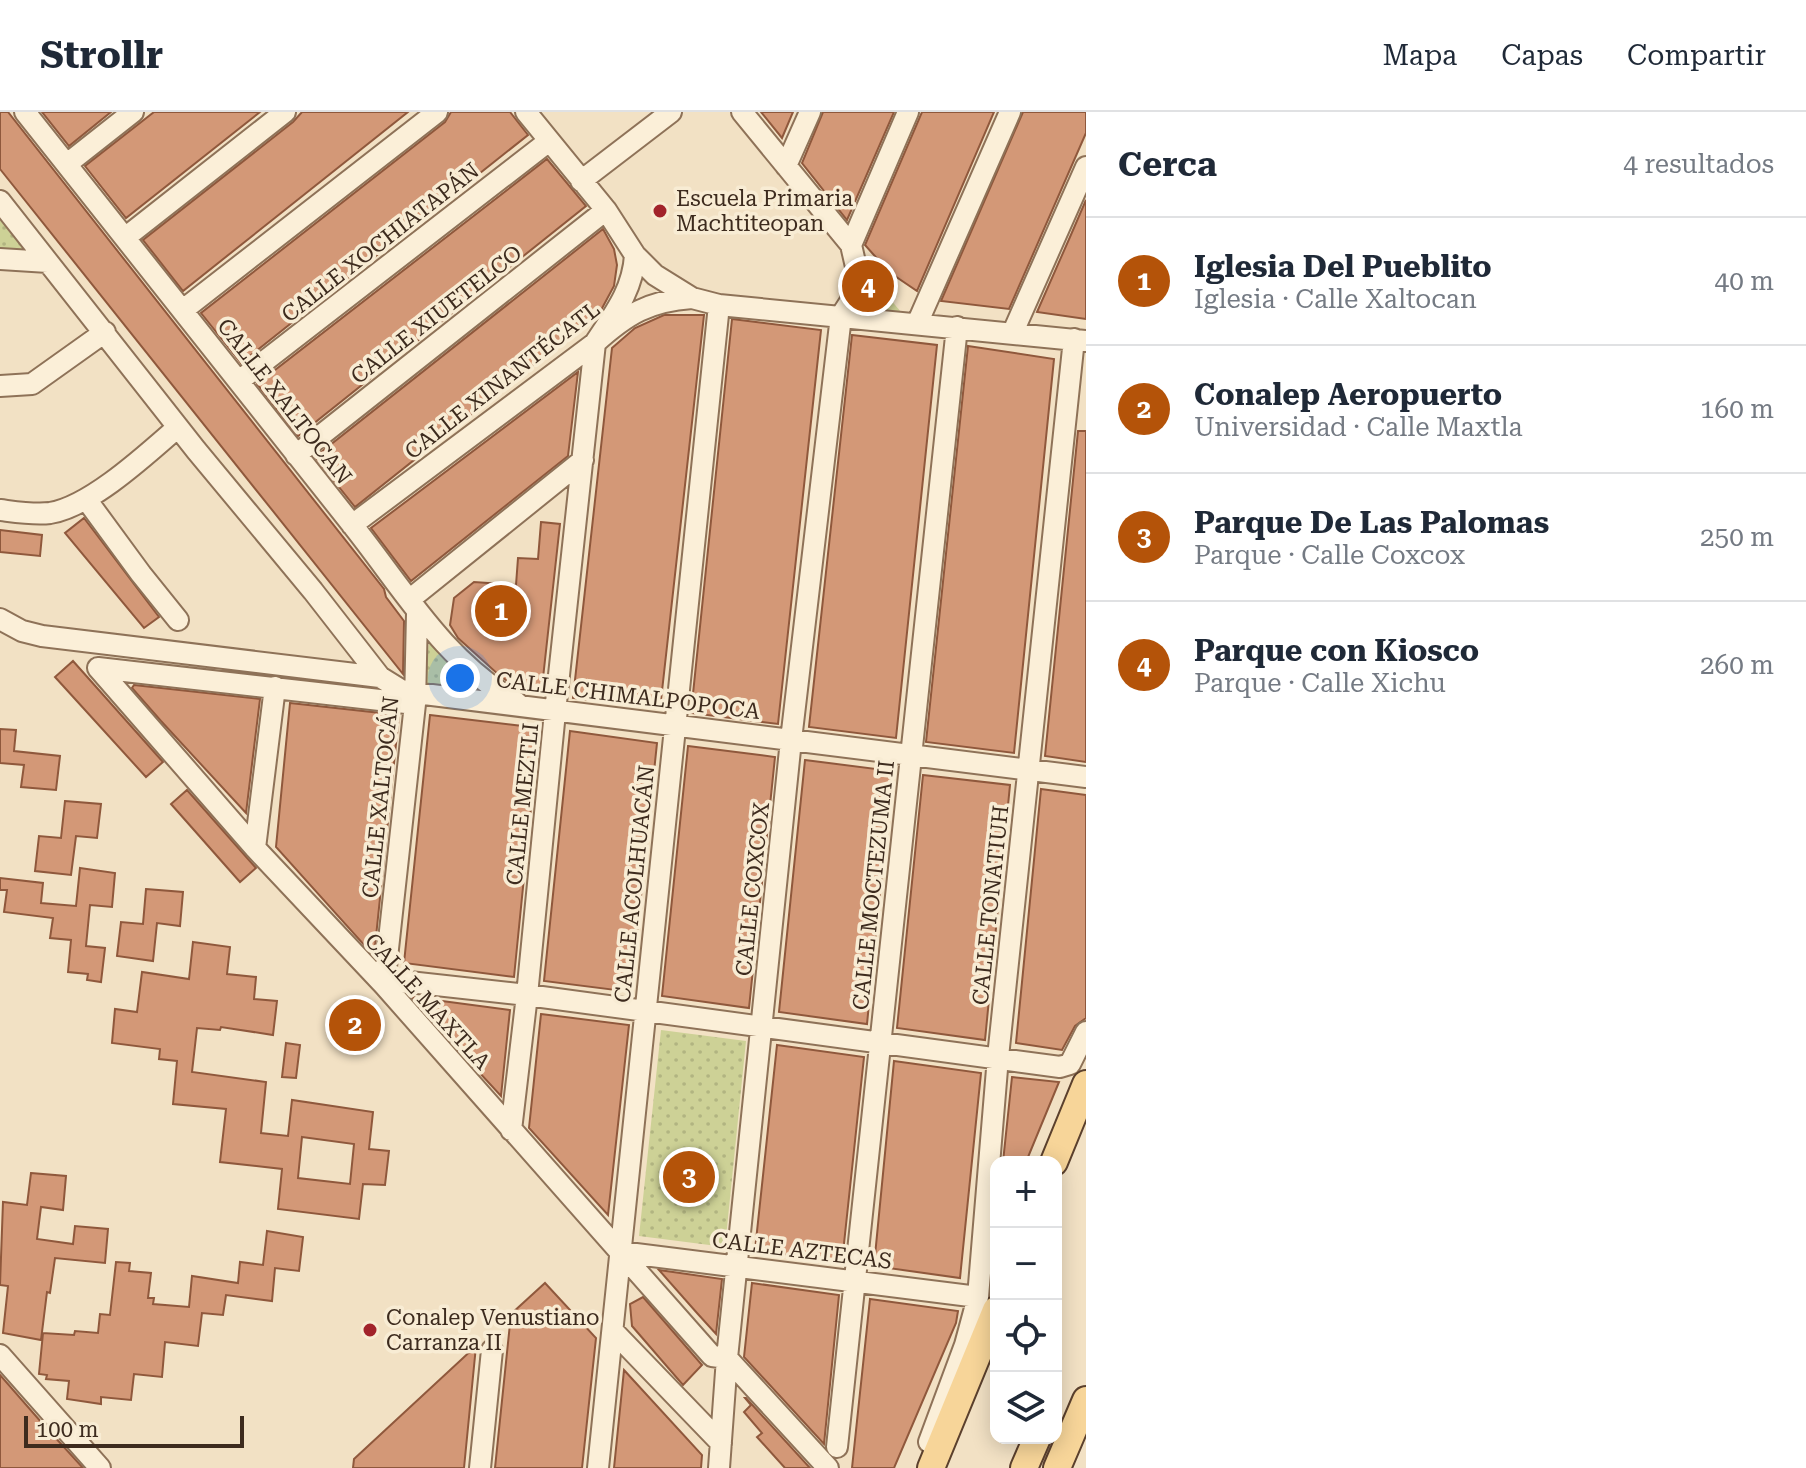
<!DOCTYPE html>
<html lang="es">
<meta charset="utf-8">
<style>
:root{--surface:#fff;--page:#f6f6f7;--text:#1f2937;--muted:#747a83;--line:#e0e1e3;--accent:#b45309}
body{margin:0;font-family:"Roboto Serif",serif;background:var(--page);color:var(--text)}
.controls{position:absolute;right:24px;bottom:24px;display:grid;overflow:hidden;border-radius:16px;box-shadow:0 4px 20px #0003}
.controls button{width:72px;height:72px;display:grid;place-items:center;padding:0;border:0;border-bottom:2px solid var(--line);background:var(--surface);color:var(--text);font:40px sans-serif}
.scale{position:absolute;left:24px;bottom:20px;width:220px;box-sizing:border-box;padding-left:8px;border:4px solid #3d2b1e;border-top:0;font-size:22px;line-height:28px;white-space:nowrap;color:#3d2b1e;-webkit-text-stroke:6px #f8ecd4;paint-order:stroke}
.you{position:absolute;left:460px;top:566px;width:28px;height:28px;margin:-20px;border:6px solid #fff;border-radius:50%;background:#1a73e8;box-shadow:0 0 0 12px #1a73e833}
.badge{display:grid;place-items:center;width:52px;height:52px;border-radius:50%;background:var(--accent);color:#fff;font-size:26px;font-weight:700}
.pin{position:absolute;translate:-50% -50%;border:4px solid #fff;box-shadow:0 2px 8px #0006}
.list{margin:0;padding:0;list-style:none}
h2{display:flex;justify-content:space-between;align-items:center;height:104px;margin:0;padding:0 32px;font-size:34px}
h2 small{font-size:26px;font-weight:400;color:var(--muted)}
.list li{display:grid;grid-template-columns:52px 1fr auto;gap:24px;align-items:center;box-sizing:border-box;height:128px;padding:0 32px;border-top:2px solid var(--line)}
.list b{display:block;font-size:30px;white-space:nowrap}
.list p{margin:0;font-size:26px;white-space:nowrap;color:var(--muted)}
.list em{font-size:26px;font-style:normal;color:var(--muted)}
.icon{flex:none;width:44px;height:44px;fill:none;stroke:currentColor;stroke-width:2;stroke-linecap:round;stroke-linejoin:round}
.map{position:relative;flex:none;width:1086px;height:1356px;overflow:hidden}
header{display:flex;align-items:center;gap:48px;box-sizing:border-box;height:112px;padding:0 40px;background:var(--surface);border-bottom:2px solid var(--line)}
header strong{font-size:38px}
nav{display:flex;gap:44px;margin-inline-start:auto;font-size:28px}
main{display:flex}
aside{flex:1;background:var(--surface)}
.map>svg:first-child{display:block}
</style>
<header>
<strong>Strollr</strong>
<nav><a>Mapa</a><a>Capas</a><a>Compartir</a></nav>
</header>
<main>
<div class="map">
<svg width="1086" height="1356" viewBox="0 0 1086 1356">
<defs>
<pattern id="grass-dots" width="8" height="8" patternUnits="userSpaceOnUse" patternTransform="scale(2)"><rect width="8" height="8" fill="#cdd196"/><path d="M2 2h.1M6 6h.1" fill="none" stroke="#b1b481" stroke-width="1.8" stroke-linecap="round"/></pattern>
</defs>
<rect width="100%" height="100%" fill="#f2e1c4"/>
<path fill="url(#grass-dots)" d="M 0,108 L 26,140 L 0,138 Z
M 863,155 L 901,200 L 854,193 Z
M 429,528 L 501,586 L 425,575 Z
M 661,918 L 746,929 L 725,1135 L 639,1124 Z"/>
<path fill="#d39877" stroke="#8f583c" stroke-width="2" fill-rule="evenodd" d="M 0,0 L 8,0 L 384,477 L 386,485 L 404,509 L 403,562 L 0,57 Z
M 42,0 L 111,0 L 69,34 Z
M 154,0 L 260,0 L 126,106 L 85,54 Z
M 302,0 L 408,0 L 183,179 L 143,128 L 293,10 Z
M 451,0 L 510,0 L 528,23 L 241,251 L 201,201 L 445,10 Z
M 761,0 L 793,0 L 782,26 Z
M 823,0 L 894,0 L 847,108 L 802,51 Z
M 922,0 L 994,0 L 917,179 L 889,160 L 865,133 Z
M 1023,0 L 1086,0 L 1086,21 L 1009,197 L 941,189 Z
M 547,47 L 586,94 L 298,324 L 257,272 Z
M 1086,88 L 1086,207 L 1037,200 L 1070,125 Z
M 603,117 L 614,137 L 617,153 L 614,174 L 600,200 L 355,395 L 315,345 Z
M 664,203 L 704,203 L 660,597 L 573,586 L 612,236 L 635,216 Z
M 732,207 L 821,218 L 778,612 L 691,601 Z
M 852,223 L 937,233 L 896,626 L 809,615 Z
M 968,234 L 1054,247 L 1014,641 L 926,630 Z
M 578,260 L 568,344 L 411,469 L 371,416 Z
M 1078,319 L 1086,319 L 1086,650 L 1045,644 Z
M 84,406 L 159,505 L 144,516 L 65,421 Z
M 541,410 L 560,412 L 542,575 L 509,570 L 500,564 L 458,526 L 450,513 L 454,486 L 474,470 L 516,473 L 518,446 L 538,447 Z
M 0,418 L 42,423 L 40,444 L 0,440 Z
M 73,549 L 163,650 L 146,665 L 55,565 Z
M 134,573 L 260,587 L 246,701 L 161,609 L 132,576 Z
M 290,591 L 399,603 L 374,844 L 276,735 Z
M 430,603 L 539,616 L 514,865 L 404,851 Z
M 0,617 L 16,618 L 14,639 L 60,644 L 56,678 L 21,675 L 24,653 L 0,651 Z
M 570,619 L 657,631 L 631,880 L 544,869 Z
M 688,634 L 775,645 L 749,896 L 662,884 Z
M 805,648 L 892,659 L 867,912 L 779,900 Z
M 923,663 L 1010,673 L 985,928 L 897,916 Z
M 1041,677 L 1086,683 L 1086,906 L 1075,914 L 1062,938 L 1016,931 Z
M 187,678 L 256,756 L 240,770 L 171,692 Z
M 65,689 L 101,692 L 97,726 L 76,724 L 71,763 L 35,759 L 39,724 L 61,726 Z
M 80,756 L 115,761 L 112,795 L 90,793 L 86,834 L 105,836 L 101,870 L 87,868 L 88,862 L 68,860 L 71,828 L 50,826 L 53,806 L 4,800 L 7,778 L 0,778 L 0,766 L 43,771 L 41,791 L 76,794 Z
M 146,777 L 183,780 L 180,814 L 157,811 L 153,849 L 117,844 L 121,810 L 143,812 Z
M 193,830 L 230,835 L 227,862 L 256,865 L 254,887 L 277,889 L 273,923 L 221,915 L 220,918 L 197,916 L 192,960 L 266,970 L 261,1021 L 288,1024 L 292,988 L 373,1000 L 369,1037 L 389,1039 L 385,1073 L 363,1072 L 359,1107 L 278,1097 L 282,1057 L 220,1050 L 226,997 L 173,992 L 177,949 L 159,947 L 160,937 L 112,931 L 115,897 L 137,900 L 142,860 L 189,867 ZM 302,1025 L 354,1032 L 350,1072 L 298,1066 Z
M 412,885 L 510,898 L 501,984 L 453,932 Z
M 541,902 L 629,913 L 608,1103 L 529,1016 Z
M 286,931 L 300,933 L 296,966 L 282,965 Z
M 777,933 L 864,945 L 842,1150 L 755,1138 Z
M 894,949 L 981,961 L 960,1166 L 874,1154 Z
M 1012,965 L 1059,970 L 1026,1050 L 1003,1050 Z
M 31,1061 L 66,1064 L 63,1098 L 41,1095 L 37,1127 L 73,1132 L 75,1114 L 108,1117 L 105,1151 L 55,1146 L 50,1181 L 47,1180 L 41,1228 L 3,1221 L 8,1174 L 0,1173 L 3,1090 L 27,1093 Z
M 267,1119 L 303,1125 L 299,1159 L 275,1156 L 272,1189 L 226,1183 L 223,1203 L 202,1201 L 198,1234 L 165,1230 L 162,1265 L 134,1262 L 131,1288 L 101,1285 L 101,1292 L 67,1287 L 69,1269 L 46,1267 L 47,1263 L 39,1262 L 43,1221 L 74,1223 L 75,1219 L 98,1221 L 100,1202 L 110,1203 L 116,1150 L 130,1151 L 129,1159 L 151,1161 L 148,1186 L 154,1186 L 153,1192 L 189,1195 L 192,1164 L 238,1171 L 240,1150 L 263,1153 Z
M 659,1158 L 722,1167 L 716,1222 L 697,1201 Z
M 545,1171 L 596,1226 L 582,1356 L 495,1356 L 511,1202 Z
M 752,1171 L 839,1183 L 824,1332 L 744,1245 Z
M 643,1185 L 702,1253 L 683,1273 L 632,1214 L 630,1192 Z
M 870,1187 L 958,1199 L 956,1211 L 894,1356 L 852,1356 Z
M 476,1234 L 464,1356 L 353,1356 L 354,1347 Z
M 624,1258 L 702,1343 L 701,1356 L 614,1356 Z
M 0,1263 L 42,1311 L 83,1356 L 0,1356 Z
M 745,1286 L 746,1286 L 810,1356 L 785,1356 L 757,1325 L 762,1321 L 744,1300 L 751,1293 Z"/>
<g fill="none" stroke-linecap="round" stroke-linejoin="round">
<defs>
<path id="minor" d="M 25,0 C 134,136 241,274 350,410 C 403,476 442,547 517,591
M 526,0 L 606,98 L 635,143 L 655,163 L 692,186 L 719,193 L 1086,229
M 742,0 L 851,133
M 67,52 L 133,0
M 786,54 L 810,0
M 581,69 L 671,0
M 0,89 L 196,338 L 313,479 L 380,565
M 126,125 L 285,0
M 0,147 L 48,150
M 183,198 L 437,0
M 917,212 L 1010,0
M 1013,220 L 1086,55
M 239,269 L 549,29
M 0,274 L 32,272 L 105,220
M 296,343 L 606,98
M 86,387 L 141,462 L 178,508
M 0,398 C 16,400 34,403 50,401 C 90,395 147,342 178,315
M 352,413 L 595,231 C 627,202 649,189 692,186
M 409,488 L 583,348
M 417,502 L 415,592 L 384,873 L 409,870 L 527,883 L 1060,955 L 1070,952 L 1086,920
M 0,507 L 22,519 L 42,524 L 380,565 L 401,578 L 416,581 L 1086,665
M 98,556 L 255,736 L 384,873 L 712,1244 L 727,1246 L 828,1356
M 98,556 L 415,592
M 255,736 L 275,575
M 511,1018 L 527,883 L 555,600 L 595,231 C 614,202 633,178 635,143
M 620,1140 L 978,1185
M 613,1219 L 721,1331
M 0,1243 L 100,1356
M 929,1330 L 965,1233 L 978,1185 L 998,945 L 1074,227
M 837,1335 L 957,215
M 480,1356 L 492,1238
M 598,1356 L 719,193
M 719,1356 L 727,1246 L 791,628 L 841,204 L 850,190 L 856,171 L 857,159 L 851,133 L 908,0"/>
<path id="major" d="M 1054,1050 L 1086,972
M 931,1356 L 996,1198
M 1024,1356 L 1037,1326
M 1057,1356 L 1086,1288"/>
</defs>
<use href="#minor" stroke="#8e7258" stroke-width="24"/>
<use href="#major" stroke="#5b402d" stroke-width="30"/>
<use href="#minor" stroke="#fbefd8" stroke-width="20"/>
<use href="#major" stroke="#f7d599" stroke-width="26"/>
</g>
<g fill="#a2232b" stroke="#f8ecd4" stroke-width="3">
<circle cx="660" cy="99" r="8"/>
<circle cx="370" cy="1218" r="8"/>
</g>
<g text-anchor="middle" stroke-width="7" stroke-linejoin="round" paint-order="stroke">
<g font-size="22" fill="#3d2b1e" stroke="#f8ecd4" text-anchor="start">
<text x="676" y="94">Escuela Primaria<tspan x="676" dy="25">Machtiteopan</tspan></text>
<text x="386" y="1213">Conalep Venustiano<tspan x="386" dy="25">Carranza II</tspan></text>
</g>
<g font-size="22" fill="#3d2b1e" stroke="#f8ecd4">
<text transform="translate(380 130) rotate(-38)" y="8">CALLE XOCHIATAPÁN</text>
<text transform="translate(436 202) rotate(-38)" y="8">CALLE XIUETELCO</text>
<text transform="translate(502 268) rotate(-38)" y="8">CALLE XINANTÉCATL</text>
<text transform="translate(285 289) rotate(52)" y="8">CALLE XALTOCAN</text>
<text transform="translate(628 583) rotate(7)" y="8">CALLE CHIMALPOPOCA</text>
<text transform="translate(380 685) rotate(-84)" y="8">CALLE XALTOCÁN</text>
<text transform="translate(522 692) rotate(-84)" y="8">CALLE MEZTLI</text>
<text transform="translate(634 772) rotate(-84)" y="8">CALLE ACOLHUACÁN</text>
<text transform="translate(873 773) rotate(-84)" y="8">CALLE MOCTEZUMA II</text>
<text transform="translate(752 777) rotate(-84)" y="8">CALLE COXCOX</text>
<text transform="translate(990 793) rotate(-84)" y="8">CALLE TONATIUH</text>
<text transform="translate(428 889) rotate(48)" y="8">CALLE MAXTLA</text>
<text transform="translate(802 1138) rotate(7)" y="8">CALLE AZTECAS</text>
</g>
</g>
</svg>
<div class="controls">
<button>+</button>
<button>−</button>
<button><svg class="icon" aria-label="locate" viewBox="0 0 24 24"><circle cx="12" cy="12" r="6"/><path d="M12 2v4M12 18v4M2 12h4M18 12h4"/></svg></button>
<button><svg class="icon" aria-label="layers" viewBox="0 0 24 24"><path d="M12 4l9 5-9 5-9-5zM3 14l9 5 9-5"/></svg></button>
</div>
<div class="scale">100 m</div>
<div class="you"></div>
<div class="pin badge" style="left:501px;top:499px">1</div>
<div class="pin badge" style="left:355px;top:913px">2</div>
<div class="pin badge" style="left:689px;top:1065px">3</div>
<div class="pin badge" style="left:868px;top:174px">4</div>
</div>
<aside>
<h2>Cerca<small>4 resultados</small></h2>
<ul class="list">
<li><span class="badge">1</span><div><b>Iglesia Del Pueblito</b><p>Iglesia · Calle Xaltocan</p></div><em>40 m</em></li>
<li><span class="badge">2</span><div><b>Conalep Aeropuerto</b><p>Universidad · Calle Maxtla</p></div><em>160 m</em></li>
<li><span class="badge">3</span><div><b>Parque De Las Palomas</b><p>Parque · Calle Coxcox</p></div><em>250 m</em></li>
<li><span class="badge">4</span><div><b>Parque con Kiosco</b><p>Parque · Calle Xichu</p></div><em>260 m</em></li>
</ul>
</aside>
</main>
